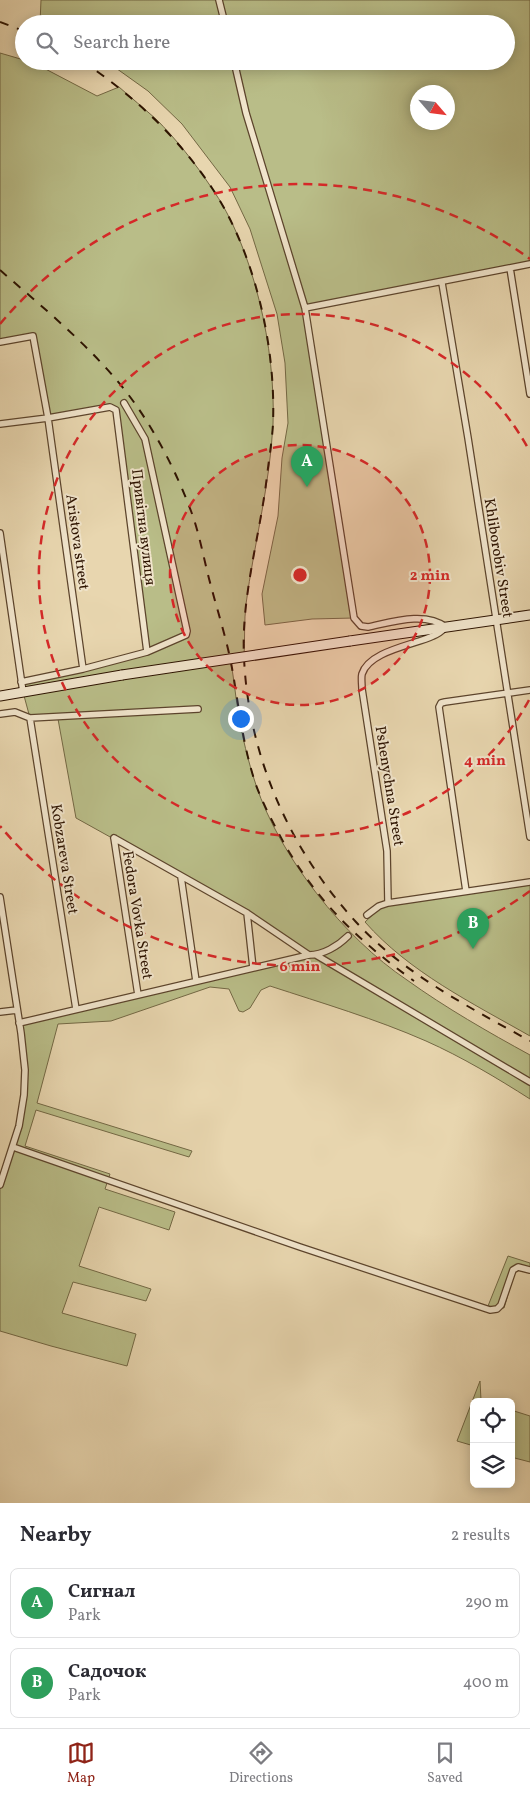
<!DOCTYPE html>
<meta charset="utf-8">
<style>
:root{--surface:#fff;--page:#f7f7f7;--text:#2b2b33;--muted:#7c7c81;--line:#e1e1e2;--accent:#8f2418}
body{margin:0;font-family:Vollkorn,serif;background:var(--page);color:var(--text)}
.controls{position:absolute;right:15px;bottom:15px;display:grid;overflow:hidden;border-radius:8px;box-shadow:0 2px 12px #0003}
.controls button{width:45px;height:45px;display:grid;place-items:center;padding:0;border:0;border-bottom:1px solid var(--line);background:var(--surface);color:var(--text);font:25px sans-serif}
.compass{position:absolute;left:410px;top:85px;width:45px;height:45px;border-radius:50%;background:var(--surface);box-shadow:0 2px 12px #0003;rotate:118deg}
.you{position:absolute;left:240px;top:718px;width:18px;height:18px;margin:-12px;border:4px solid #fff;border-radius:50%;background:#1a73e8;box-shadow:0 0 0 8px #1a73e833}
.badge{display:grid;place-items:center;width:32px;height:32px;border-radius:50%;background:var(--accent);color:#fff;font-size:16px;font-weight:700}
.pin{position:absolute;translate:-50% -41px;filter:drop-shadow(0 1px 2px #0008)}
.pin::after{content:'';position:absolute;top:26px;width:18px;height:15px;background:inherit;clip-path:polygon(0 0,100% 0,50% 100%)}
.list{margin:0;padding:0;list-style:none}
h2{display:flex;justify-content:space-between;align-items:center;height:65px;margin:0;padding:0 20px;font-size:21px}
h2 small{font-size:16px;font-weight:400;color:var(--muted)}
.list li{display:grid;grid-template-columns:32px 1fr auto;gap:15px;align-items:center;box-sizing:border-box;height:70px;margin:0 10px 10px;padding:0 10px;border:1px solid var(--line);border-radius:8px}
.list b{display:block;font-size:19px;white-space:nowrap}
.list p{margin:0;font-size:16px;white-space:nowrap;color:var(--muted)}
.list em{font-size:16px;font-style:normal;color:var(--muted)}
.icon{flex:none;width:28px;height:28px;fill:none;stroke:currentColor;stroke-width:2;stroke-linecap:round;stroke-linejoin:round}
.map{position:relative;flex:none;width:530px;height:1503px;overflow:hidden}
.search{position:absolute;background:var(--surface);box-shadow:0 2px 12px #0003;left:15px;right:15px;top:15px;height:55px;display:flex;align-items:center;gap:12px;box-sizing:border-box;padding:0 18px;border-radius:28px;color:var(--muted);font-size:19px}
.sheet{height:225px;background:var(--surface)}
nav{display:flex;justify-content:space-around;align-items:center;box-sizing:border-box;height:70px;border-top:1px solid var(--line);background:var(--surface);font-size:14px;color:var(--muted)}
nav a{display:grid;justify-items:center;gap:2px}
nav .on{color:var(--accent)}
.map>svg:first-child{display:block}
</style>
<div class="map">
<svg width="530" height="1503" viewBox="0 0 530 1503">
<rect width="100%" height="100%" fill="#e8d6af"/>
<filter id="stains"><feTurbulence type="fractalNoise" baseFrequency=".004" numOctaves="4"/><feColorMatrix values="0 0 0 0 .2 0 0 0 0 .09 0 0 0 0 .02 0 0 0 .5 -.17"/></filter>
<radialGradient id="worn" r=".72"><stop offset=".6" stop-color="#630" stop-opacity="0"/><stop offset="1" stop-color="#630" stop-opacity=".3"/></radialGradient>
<path fill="#b9bd88" stroke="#736844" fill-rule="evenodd" d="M 41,0 L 530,0 L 530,264 L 305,308 L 354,618 L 312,619 L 265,625 L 262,594 L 278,516 L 282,458 L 288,423 L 285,363 L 277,314 L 250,229 L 230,187 L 182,124 L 148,91 L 106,61 L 506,61 L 506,24 L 42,24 L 40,23 ZM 418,92 L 448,92 L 448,122 L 418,122 Z
M 0,53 L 24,60 L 24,61 L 34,63 L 97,96 L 119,87 C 131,98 144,108 156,119 C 176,139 195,163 211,187 C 254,247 276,351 273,424 C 270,485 254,544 246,604 C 244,621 245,639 244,657 L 230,659 C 234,676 235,694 238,711 C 242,736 248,761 256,785 C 280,857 344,938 407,980 C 446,1008 488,1032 530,1055 L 530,1099 C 497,1078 462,1057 426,1041 C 376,1019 322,1003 270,986 L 261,990 L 250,1008 L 243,1012 L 239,1011 L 229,989 L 210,987 L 111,1021 L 58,1024 L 37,1103 L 192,1151 L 189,1157 L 36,1110 L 25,1146 L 110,1174 L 105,1189 L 175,1212 L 169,1230 L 99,1207 L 79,1266 L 151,1289 L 146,1301 L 73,1282 L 62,1313 L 136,1334 L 127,1366 L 51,1346 L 0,1331 L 0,1185 L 13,1147 L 24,1095 L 19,1023 L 308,955 L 247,913 L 76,818 L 58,719 L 30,718 L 23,692 L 27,680 L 147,652 L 113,407 L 48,418 L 33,336 L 0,342 ZM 351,937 C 341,949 331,953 316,957 Z
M 530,885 L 530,1036 C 472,1003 409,972 365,922 L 380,908 L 391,904 Z
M 508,1256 L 530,1263 L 530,1272 L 522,1268 L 515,1271 L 504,1308 L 488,1306 Z
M 480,1381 L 481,1400 L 484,1402 L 474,1402 L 474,1446 L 457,1441 Z
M 511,1410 L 530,1416 L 530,1462 L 511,1457 Z"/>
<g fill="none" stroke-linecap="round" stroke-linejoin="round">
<defs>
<path id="street" d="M 219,0 L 225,24
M 234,61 L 246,113 L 305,308 L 354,618 L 361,626 L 368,627 C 392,622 425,611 446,627 C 442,631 438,634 433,636 C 414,645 369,651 362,674 C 361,678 362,685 362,689 L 387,851 L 388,903
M 510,268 L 530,394
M 442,283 L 468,438 L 530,837
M 305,308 L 530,264
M 0,342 L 33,336 L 48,418 L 83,669
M 0,424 L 48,418 L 110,407 L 116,410 L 147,652
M 0,533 L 23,692
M 21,682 L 83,669 L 147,652 L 186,635 L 187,631 L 145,439 L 124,403
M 0,714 L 15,712 L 30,718 L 76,1009
M 30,718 L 198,709
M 114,838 L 247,913 L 309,955
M 114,838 L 138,995
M 181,877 L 196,981
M 466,891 L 439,707 L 441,703 L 445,702 L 530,690
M 0,897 L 21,1033 L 25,1070 L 24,1095 L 19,1126 L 0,1185
M 247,913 L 253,968
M 367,915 L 379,906 L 388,903 L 530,882
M 316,955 L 530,1082
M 0,1012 L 17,1010
M 19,1023 L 309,955 C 323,955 338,946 348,936
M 13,1147 L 300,1247 L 490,1310 L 497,1309 L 501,1305 L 513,1270 L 518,1267 L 530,1270"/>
<path id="secondary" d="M 350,641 L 530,615
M 0,696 L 122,675"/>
</defs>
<use href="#street" stroke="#5c442c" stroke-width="8"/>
<use href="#secondary" stroke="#2d1300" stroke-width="11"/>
<use href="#street" stroke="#f0e4cb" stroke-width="5.5"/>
<use href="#secondary" stroke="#f0e4cb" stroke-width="9"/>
<path stroke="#2d1300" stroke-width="2" stroke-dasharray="9 9" stroke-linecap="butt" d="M 0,22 L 24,31
M 82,61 C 133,95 178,137 212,188 C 255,253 276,346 273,424 C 272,441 269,459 267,476 C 260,536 241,596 244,657 C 248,756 290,850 356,922 C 404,974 469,1007 530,1041
M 0,270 C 48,312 99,353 136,405 C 159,438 177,474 191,511 C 200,535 204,561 211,586 C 218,613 227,640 232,668 C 239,707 243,747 256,785 C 262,801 270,817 278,832 C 312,897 356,939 414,981"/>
<defs>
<path id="secondary-bridge" d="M 122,675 L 350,641"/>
</defs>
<use href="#secondary-bridge" stroke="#2d1300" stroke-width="11" stroke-linecap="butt"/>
<use href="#secondary-bridge" stroke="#f0e4cb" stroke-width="9"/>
</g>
<circle cx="300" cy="575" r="130" fill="#d62828" fill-opacity=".12"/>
<g fill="none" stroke="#d62828" stroke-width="2.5" stroke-dasharray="9 6">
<circle cx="300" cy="575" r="130"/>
<path d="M529 700A261 261 0 1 1 529 450"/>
<path d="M530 891A391 391 0 0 1 0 826M0 324A391 391 0 0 1 530 259"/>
</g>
<g text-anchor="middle" stroke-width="4" stroke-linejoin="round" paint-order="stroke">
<g font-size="15" fill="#2d1300" stroke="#f0e4cb">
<text transform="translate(144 527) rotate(83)" y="5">Привітна вулиця</text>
<text transform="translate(78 542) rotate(82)" y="5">Aristova street</text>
<text transform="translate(499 558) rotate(81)" y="5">Khliborobiv Street</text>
<text transform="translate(390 786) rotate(81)" y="5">Pshenychna Street</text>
<text transform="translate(65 859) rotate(81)" y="5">Kobzareva Street</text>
<text transform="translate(138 915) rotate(81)" y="5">Fedora Vovka Street</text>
</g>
</g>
<circle cx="300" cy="575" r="8" fill="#d62828" stroke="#f0e4cb" stroke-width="2.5"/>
<g font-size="15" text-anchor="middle" font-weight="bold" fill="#d62828" stroke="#f0e4cb" stroke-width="4" stroke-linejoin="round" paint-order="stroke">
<text x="430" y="580">2 min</text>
<text x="485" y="765">4 min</text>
<text x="300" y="971">6 min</text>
</g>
<rect width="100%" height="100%" filter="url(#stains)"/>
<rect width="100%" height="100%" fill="url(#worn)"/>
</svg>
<div class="controls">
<button><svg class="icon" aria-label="locate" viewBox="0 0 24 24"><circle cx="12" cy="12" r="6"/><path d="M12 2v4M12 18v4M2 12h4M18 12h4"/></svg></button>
<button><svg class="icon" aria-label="layers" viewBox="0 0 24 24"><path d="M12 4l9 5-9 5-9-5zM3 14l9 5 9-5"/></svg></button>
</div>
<svg class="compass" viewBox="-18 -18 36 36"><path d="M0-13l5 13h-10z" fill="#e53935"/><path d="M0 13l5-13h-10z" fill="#7c7c81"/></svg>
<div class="you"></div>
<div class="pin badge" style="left:307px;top:487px;background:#2e9e5b">A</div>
<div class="pin badge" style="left:473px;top:949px;background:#2e9e5b">B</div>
<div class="search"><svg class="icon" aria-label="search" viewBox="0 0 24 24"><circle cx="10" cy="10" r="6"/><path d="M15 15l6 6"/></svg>Search here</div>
</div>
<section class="sheet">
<h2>Nearby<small>2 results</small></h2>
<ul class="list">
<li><span class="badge" style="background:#2e9e5b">A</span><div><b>Сигнал</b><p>Park</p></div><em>290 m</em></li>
<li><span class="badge" style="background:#2e9e5b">B</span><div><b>Садочок</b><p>Park</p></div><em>400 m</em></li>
</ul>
</section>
<nav>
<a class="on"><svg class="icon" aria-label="map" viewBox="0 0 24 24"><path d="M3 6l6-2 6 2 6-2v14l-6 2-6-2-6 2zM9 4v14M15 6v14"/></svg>Map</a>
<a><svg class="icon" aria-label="directions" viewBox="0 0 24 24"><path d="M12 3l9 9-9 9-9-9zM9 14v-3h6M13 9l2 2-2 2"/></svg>Directions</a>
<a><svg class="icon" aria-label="saved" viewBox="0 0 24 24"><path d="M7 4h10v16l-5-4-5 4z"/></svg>Saved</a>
</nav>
